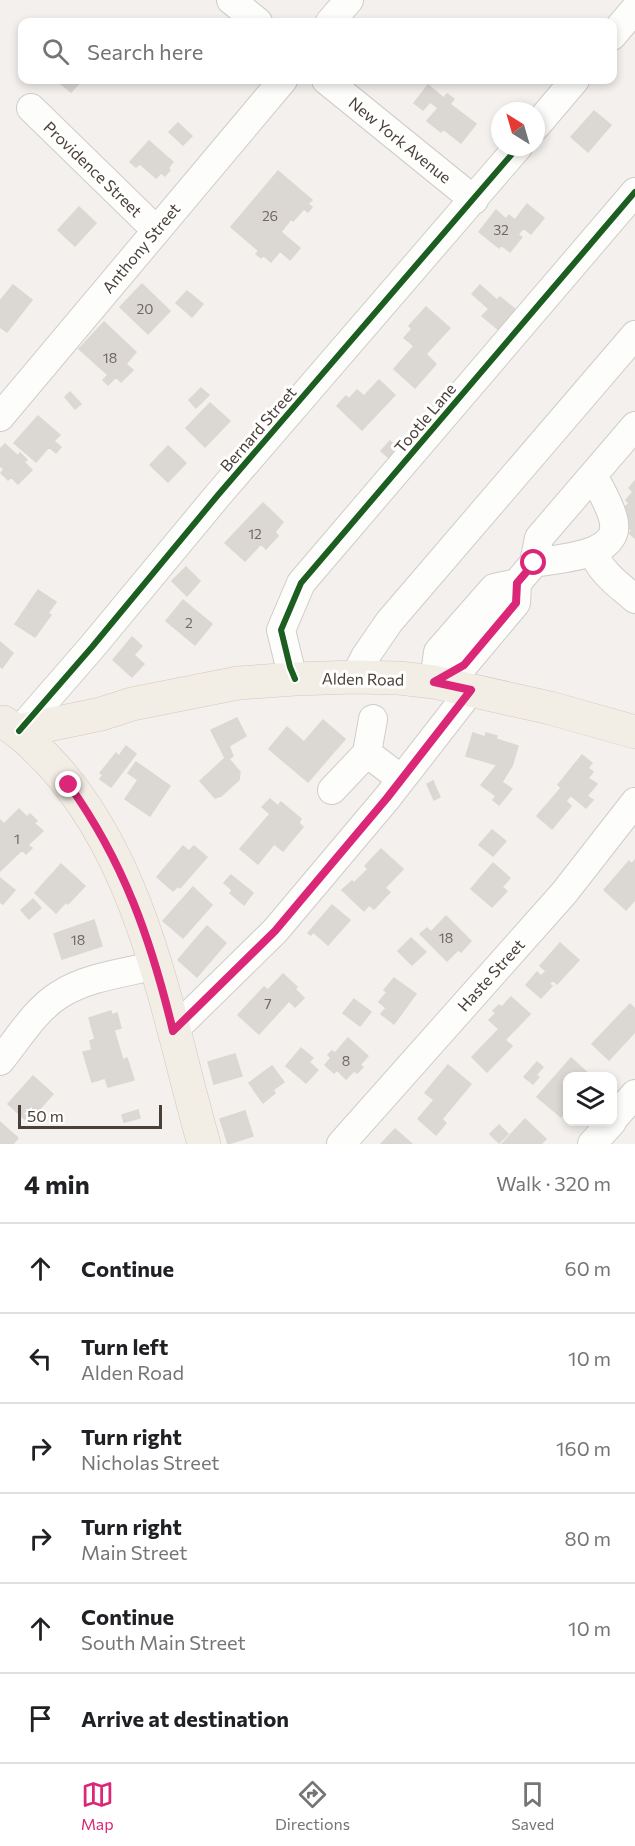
<!DOCTYPE html>
<meta charset="utf-8">
<style>
:root{--surface:#fff;--page:#f2f2f2;--text:#202124;--muted:#757577;--line:#e0e0e0;--accent:#db2777}
body{margin:0;font-family:Commissioner,sans-serif;background:var(--page);color:var(--text)}
.controls{position:absolute;right:18px;bottom:18px;display:grid;overflow:hidden;border-radius:12px;box-shadow:0 3px 9px #0003}
.controls button{width:54px;height:54px;display:grid;place-items:center;padding:0;border:0;border-bottom:2px solid var(--line);background:var(--surface);color:var(--text);font:30px sans-serif}
.compass{position:absolute;left:491px;top:102px;width:54px;height:54px;border-radius:50%;background:var(--surface);box-shadow:0 3px 9px #0003;rotate:323deg}
.scale{position:absolute;left:18px;bottom:15px;width:144px;box-sizing:border-box;padding-left:6px;border:3px solid #4a4037;border-top:0;font-size:16px;line-height:21px;white-space:nowrap;color:#4a4037;-webkit-text-stroke:4px #fff;paint-order:stroke}
.stop{position:absolute;width:18px;height:18px;margin:-14px;border:4px solid #db2777;border-radius:50%;background:#fff}
.stop.end{background:#db2777;border-color:#fff;box-shadow:0 2px 6px #0008}
.list{margin:0;padding:0;list-style:none}
h2{display:flex;justify-content:space-between;align-items:center;height:78px;margin:0;padding:0 24px;font-size:26px}
h2 small{font-size:20px;font-weight:400;color:var(--muted)}
.list li{display:grid;grid-template-columns:39px 1fr auto;gap:18px;align-items:center;box-sizing:border-box;height:90px;padding:0 24px;border-top:2px solid var(--line)}
.list b{display:block;font-size:22px;white-space:nowrap}
.list p{margin:0;font-size:20px;white-space:nowrap;color:var(--muted)}
.list em{font-size:20px;font-style:normal;color:var(--muted)}
.icon{flex:none;width:33px;height:33px;fill:none;stroke:currentColor;stroke-width:2;stroke-linecap:round;stroke-linejoin:round}
.map{position:relative;flex:none;width:635px;height:1144px;overflow:hidden}
.search{position:absolute;background:var(--surface);box-shadow:0 3px 9px #0003;left:18px;right:18px;top:18px;height:66px;display:flex;align-items:center;gap:15px;box-sizing:border-box;padding:0 21px;border-radius:12px;color:var(--muted);font-size:22px}
.sheet{height:618px;background:var(--surface)}
nav{display:flex;justify-content:space-around;align-items:center;box-sizing:border-box;height:84px;border-top:2px solid var(--line);background:var(--surface);font-size:16px;color:var(--muted)}
nav a{display:grid;justify-items:center;gap:3px}
nav .on{color:var(--accent)}
.map>svg:first-child{display:block}
</style>
<div class="map">
<svg width="635" height="1144" viewBox="0 0 635 1144">
<rect width="100%" height="100%" fill="#f3f0ed"/>
<path fill="#dbd7d3" stroke="#dbd7d2" stroke-width="1.5" d="M 56,80 L 82,80 L 71,92 Z
M 428,85 L 444,98 L 447,94 L 454,99 L 450,104 L 476,124 L 461,143 L 443,129 L 441,132 L 427,121 L 438,108 L 430,102 L 423,110 L 414,103 Z
M 594,111 L 611,125 L 588,152 L 571,137 Z
M 178,123 L 192,136 L 183,145 L 169,132 Z
M 149,141 L 173,162 L 168,168 L 170,170 L 165,176 L 161,173 L 156,178 L 140,164 L 136,167 L 130,162 Z
M 278,171 L 312,200 L 308,204 L 312,207 L 308,212 L 304,209 L 293,221 L 291,219 L 281,232 L 300,248 L 290,260 L 280,251 L 271,262 L 263,255 L 261,258 L 256,254 L 259,251 L 231,227 Z
M 527,204 L 544,218 L 531,234 L 523,228 L 518,235 L 522,237 L 510,252 L 501,245 L 499,248 L 479,232 L 496,210 L 506,219 L 509,215 L 515,220 Z
M 79,207 L 96,223 L 75,246 L 58,230 Z
M 142,284 L 170,311 L 148,334 L 120,307 Z
M 13,285 L 32,300 L 7,332 L 0,327 L 0,301 Z
M 480,285 L 497,300 L 500,297 L 516,310 L 499,330 L 482,316 L 489,309 L 472,294 Z
M 187,291 L 203,304 L 192,317 L 176,303 Z
M 426,307 L 450,328 L 426,354 L 436,364 L 415,388 L 394,369 L 414,346 L 404,338 L 412,329 L 409,326 Z
M 104,322 L 136,352 L 126,364 L 133,370 L 121,382 L 116,377 L 108,385 L 103,380 L 108,375 L 79,349 Z
M 379,380 L 395,395 L 362,430 L 337,406 L 346,396 L 349,399 L 357,390 L 364,396 Z
M 201,388 L 209,395 L 196,408 L 189,400 Z
M 70,392 L 81,404 L 75,409 L 65,397 Z
M 210,403 L 230,421 L 205,447 L 186,428 Z
M 38,416 L 60,435 L 54,441 L 61,447 L 56,453 L 49,447 L 36,462 L 14,443 Z
M 390,441 L 398,448 L 389,458 L 381,451 Z
M 5,444 L 18,456 L 20,453 L 27,460 L 24,462 L 32,470 L 18,484 L 11,477 L 8,480 L 1,473 L 4,469 L 0,466 L 0,449 Z
M 168,446 L 186,463 L 168,482 L 150,465 Z
M 635,481 L 635,538 L 629,533 L 632,531 L 622,523 L 622,510 L 629,503 L 626,500 L 633,492 L 629,488 Z
M 263,503 L 283,522 L 275,532 L 278,536 L 266,549 L 261,544 L 245,561 L 225,543 Z
M 186,567 L 200,581 L 187,596 L 172,581 Z
M 38,590 L 56,602 L 48,613 L 51,615 L 35,637 L 15,624 Z
M 183,600 L 212,624 L 195,645 L 166,621 Z
M 132,637 L 142,646 L 134,655 L 144,664 L 132,677 L 113,660 Z
M 0,642 L 13,653 L 2,668 L 0,666 Z
M 237,718 L 246,736 L 229,746 L 233,756 L 229,759 L 240,772 L 239,780 L 221,796 L 215,798 L 200,781 L 225,758 L 211,730 Z
M 323,720 L 345,739 L 308,782 L 269,749 L 287,727 L 304,742 Z
M 473,733 L 485,737 L 486,733 L 497,736 L 496,739 L 518,746 L 512,766 L 502,782 L 512,789 L 499,805 L 493,800 L 496,796 L 481,785 L 497,765 L 466,756 Z
M 126,746 L 136,754 L 111,787 L 100,779 L 103,775 L 100,773 L 116,753 L 119,756 Z
M 582,755 L 592,763 L 588,768 L 593,772 L 588,778 L 597,784 L 587,796 L 593,800 L 586,808 L 558,785 Z
M 136,762 L 170,786 L 150,816 L 125,799 L 138,780 L 128,773 Z
M 433,781 L 440,797 L 434,800 L 427,784 Z
M 561,788 L 570,796 L 566,801 L 571,806 L 552,829 L 537,816 Z
M 270,799 L 278,806 L 281,802 L 301,819 L 299,823 L 303,827 L 283,851 L 274,844 L 258,864 L 240,849 L 270,814 L 262,807 Z
M 19,809 L 27,817 L 30,814 L 37,821 L 34,823 L 43,831 L 28,845 L 32,848 L 26,854 L 22,850 L 0,871 L 0,820 L 4,824 Z
M 492,830 L 506,841 L 493,856 L 479,845 Z
M 183,846 L 189,851 L 194,846 L 207,857 L 180,888 L 178,886 L 173,891 L 157,877 Z
M 381,849 L 403,869 L 385,888 L 390,892 L 374,909 L 369,905 L 364,911 L 342,890 L 352,881 L 354,883 L 368,869 L 365,866 Z
M 635,860 L 635,900 L 626,910 L 604,890 L 629,861 L 632,864 Z
M 493,863 L 510,878 L 502,887 L 507,891 L 492,907 L 471,889 Z
M 61,864 L 85,886 L 68,904 L 66,902 L 56,913 L 35,893 Z
M 231,875 L 253,893 L 244,905 L 230,893 L 232,890 L 224,883 Z
M 0,878 L 15,890 L 3,904 L 0,902 Z
M 193,887 L 212,905 L 183,938 L 163,921 Z
M 33,899 L 41,908 L 29,919 L 21,910 Z
M 332,905 L 350,920 L 328,945 L 313,932 L 311,935 L 308,933 Z
M 446,916 L 471,941 L 461,952 L 458,950 L 447,961 L 420,934 L 427,928 L 431,932 Z
M 94,920 L 102,946 L 62,959 L 54,934 Z
M 207,926 L 226,943 L 197,977 L 178,960 Z
M 411,938 L 426,952 L 412,965 L 398,951 Z
M 560,943 L 579,960 L 557,984 L 553,980 L 549,984 L 552,986 L 541,998 L 526,985 L 537,972 L 541,976 L 546,971 L 540,966 Z
M 283,974 L 297,987 L 295,989 L 304,998 L 295,1007 L 289,1001 L 259,1034 L 238,1015 L 264,987 L 268,990 Z
M 394,978 L 416,994 L 394,1024 L 381,1014 L 386,1008 L 379,1002 L 387,992 L 384,990 Z
M 511,997 L 530,1014 L 505,1040 L 512,1046 L 487,1072 L 472,1057 L 499,1029 L 489,1020 L 496,1013 L 493,1011 L 499,1005 L 502,1007 Z
M 354,999 L 371,1012 L 360,1026 L 343,1013 Z
M 630,1004 L 635,1009 L 635,1032 L 609,1060 L 592,1044 Z
M 111,1011 L 112,1015 L 117,1013 L 121,1028 L 114,1030 L 123,1060 L 127,1058 L 134,1080 L 108,1087 L 105,1078 L 92,1082 L 83,1052 L 92,1050 L 90,1041 L 95,1039 L 89,1018 Z
M 348,1038 L 368,1056 L 360,1065 L 363,1067 L 357,1073 L 354,1071 L 346,1079 L 337,1070 L 334,1073 L 325,1065 L 331,1058 L 328,1055 L 332,1051 L 335,1053 Z
M 301,1048 L 313,1058 L 309,1062 L 318,1070 L 306,1083 L 286,1066 Z
M 235,1054 L 242,1076 L 214,1084 L 208,1062 Z
M 571,1058 L 591,1076 L 568,1076 L 568,1109 L 561,1117 L 537,1097 Z
M 537,1062 L 543,1067 L 536,1075 L 539,1077 L 533,1084 L 524,1077 Z
M 448,1065 L 471,1084 L 442,1119 L 446,1123 L 436,1135 L 418,1119 L 434,1100 L 425,1093 Z
M 272,1066 L 284,1082 L 273,1090 L 275,1093 L 263,1103 L 249,1083 Z
M 33,1076 L 53,1094 L 28,1122 L 8,1104 Z
M 138,1110 L 140,1118 L 124,1122 L 122,1115 Z
M 245,1111 L 253,1136 L 228,1144 L 220,1119 Z
M 525,1119 L 546,1139 L 541,1144 L 502,1144 Z
M 0,1122 L 18,1138 L 13,1144 L 0,1144 Z
M 499,1125 L 508,1134 L 499,1143 L 490,1134 Z
M 395,1129 L 412,1144 L 381,1144 Z"/>
<g fill="none" stroke-linecap="round" stroke-linejoin="round">
<defs>
<path id="minor" d="M 231,0 L 258,22
M 330,22 L 349,0
M 612,36 L 635,9
M 326,80 L 474,200
M 31,108 L 156,230
M 536,126 L 575,80
M 0,417 L 283,80
M 593,552 C 601,573 619,585 635,599
M 534,563 C 558,558 624,557 613,518 C 609,503 600,489 593,475
M 355,677 L 365,657 L 389,622 L 635,335
M 295,679 L 290,667 L 281,630 L 301,583 L 635,192
M 434,682 L 438,652 L 494,588 L 517,583 L 534,563 L 539,538 L 635,426
M 434,682 L 464,665 L 516,603 L 517,583
M 19,731 L 92,647 L 218,495 L 518,147
M 367,753 L 373,719
M 332,790 L 367,753 L 401,779
M 173,1031 L 275,931 L 387,798 L 471,690
M 0,1061 C 18,1039 35,1010 59,995 C 87,977 124,973 157,965
M 612,1120 L 635,1094
M 341,1144 L 564,893 L 635,802
M 592,1144 L 612,1122"/>
<path id="major" d="M 3,722 C 22,733 33,745 48,760 C 144,861 167,1015 204,1144
M 19,731 L 101,714 L 132,704 L 238,683 L 295,679 L 355,677 L 399,678 L 434,682 L 550,708 L 635,732"/>
</defs>
<use href="#minor" stroke="#d0ccc9" stroke-width="30"/>
<use href="#major" stroke="#d6c9b9" stroke-width="34"/>
<use href="#minor" stroke="#fdfdfc" stroke-width="28"/>
<use href="#major" stroke="#f2ede5" stroke-width="33"/>
<defs>
<path id="cycleway" d="M 295,679 L 290,667 L 281,630 L 301,583 L 635,192
M 19,731 L 92,647 L 218,495 L 518,147"/>
</defs>
<use href="#cycleway" stroke="#fff" stroke-width="10"/>
<use href="#cycleway" stroke="#1b5e20" stroke-width="6"/>
</g>
<g fill="none" stroke-linecap="round" stroke-linejoin="round">
<path stroke="#db2777" stroke-width="8" d="M 69,785 C 124,862 151,940 173,1031 L 275,931 L 387,798 L 471,690 L 434,682 L 464,665 L 516,603 L 517,583 L 534,563"/>
</g>
<g text-anchor="middle" stroke-width="6" stroke-linejoin="round" paint-order="stroke">
<g font-size="14" fill="#706760">
<text x="270" y="221">26</text>
<text x="501" y="235">32</text>
<text x="145" y="314">20</text>
<text x="110" y="363">18</text>
<text x="255" y="539">12</text>
<text x="189" y="628">2</text>
<text x="17" y="844">1</text>
<text x="446" y="943">18</text>
<text x="78" y="945">18</text>
<text x="268" y="1009">7</text>
<text x="346" y="1066">8</text>
</g>
<g font-size="16" fill="#4a4037" stroke="#fff">
<text transform="translate(400 140) rotate(39)" y="6">New York Avenue</text>
<text transform="translate(93 169) rotate(44)" y="6">Providence Street</text>
<text transform="translate(141 248) rotate(-50)" y="6">Anthony Street</text>
<text transform="translate(425 418) rotate(-50)" y="6">Tootle Lane</text>
<text transform="translate(258 429) rotate(-49)" y="6">Bernard Street</text>
<text transform="translate(363 679) rotate(1)" y="6">Alden Road</text>
<text transform="translate(491 975) rotate(-48)" y="6">Haste Street</text>
</g>
</g>
</svg>
<div class="controls">
<button><svg class="icon" aria-label="layers" viewBox="0 0 24 24"><path d="M12 4l9 5-9 5-9-5zM3 14l9 5 9-5"/></svg></button>
</div>
<svg class="compass" viewBox="-18 -18 36 36"><path d="M0-13l5 13h-10z" fill="#e53935"/><path d="M0 13l5-13h-10z" fill="#757577"/></svg>
<div class="scale">50 m</div>
<div class="stop" style="left:534px;top:563px"></div>
<div class="stop end" style="left:69px;top:785px"></div>
<div class="search"><svg class="icon" aria-label="search" viewBox="0 0 24 24"><circle cx="10" cy="10" r="6"/><path d="M15 15l6 6"/></svg>Search here</div>
</div>
<section class="sheet">
<h2>4 min<small>Walk · 320 m</small></h2>
<ul class="list">
<li><svg class="icon" aria-label="ahead" viewBox="0 0 24 24"><path d="M12 20V5M6 11l6-6 6 6"/></svg><div><b>Continue</b></div><em>60 m</em></li>
<li><svg class="icon" aria-label="left" viewBox="0 0 24 24"><path d="M17 20v-9H6M10 6l-5 5 5 5"/></svg><div><b>Turn left</b><p>Alden Road</p></div><em>10 m</em></li>
<li><svg class="icon" aria-label="right" viewBox="0 0 24 24"><path d="M7 20v-9h11M14 6l5 5-5 5"/></svg><div><b>Turn right</b><p>Nicholas Street</p></div><em>160 m</em></li>
<li><svg class="icon" aria-label="right" viewBox="0 0 24 24"><path d="M7 20v-9h11M14 6l5 5-5 5"/></svg><div><b>Turn right</b><p>Main Street</p></div><em>80 m</em></li>
<li><svg class="icon" aria-label="ahead" viewBox="0 0 24 24"><path d="M12 20V5M6 11l6-6 6 6"/></svg><div><b>Continue</b><p>South Main Street</p></div><em>10 m</em></li>
<li><svg class="icon" aria-label="arrive" viewBox="0 0 24 24"><path d="M6 21V4h12l-3 4 3 4H6"/></svg><div><b>Arrive at destination</b></div></li>
</ul>
</section>
<nav>
<a class="on"><svg class="icon" aria-label="map" viewBox="0 0 24 24"><path d="M3 6l6-2 6 2 6-2v14l-6 2-6-2-6 2zM9 4v14M15 6v14"/></svg>Map</a>
<a><svg class="icon" aria-label="directions" viewBox="0 0 24 24"><path d="M12 3l9 9-9 9-9-9zM9 14v-3h6M13 9l2 2-2 2"/></svg>Directions</a>
<a><svg class="icon" aria-label="saved" viewBox="0 0 24 24"><path d="M7 4h10v16l-5-4-5 4z"/></svg>Saved</a>
</nav>
